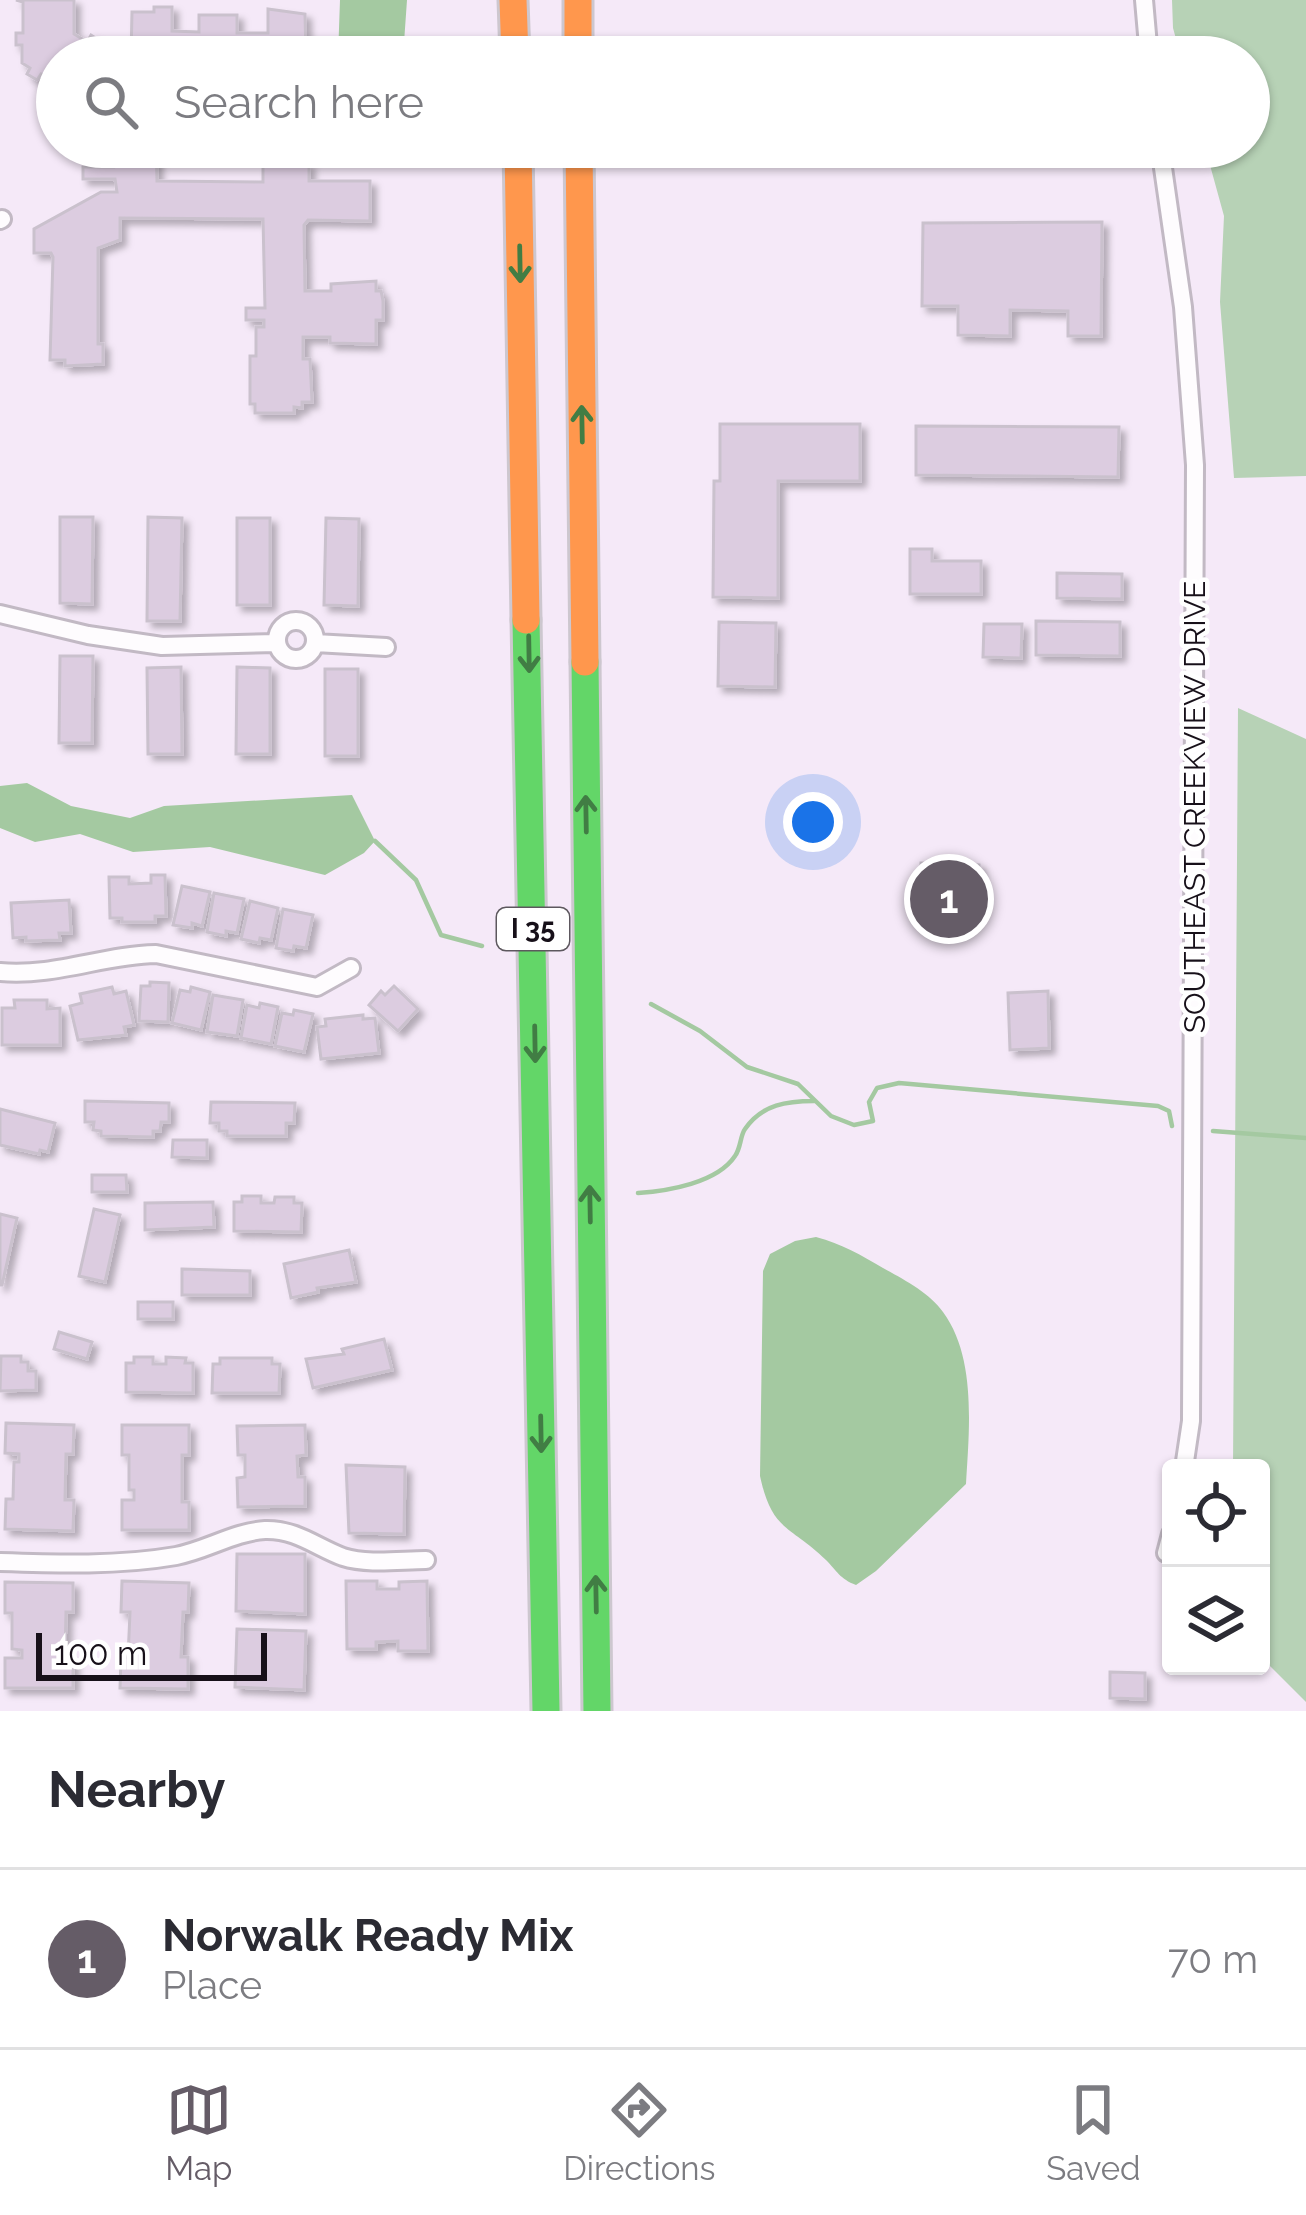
<!DOCTYPE html>
<style>
:root{--surface:#fff;--page:#f7f7f7;--text:#2b2b33;--muted:#7c7c81;--line:#e1e1e2;--accent:#655c67}
body{margin:0;font-family:Raleway,sans-serif;background:var(--page);color:var(--text)}
.controls{position:absolute;right:36px;bottom:36px;display:grid;overflow:hidden;border-radius:12px;box-shadow:0 3px 9px #0004}
.controls button{width:108px;height:108px;display:grid;place-items:center;padding:0;border:0;border-bottom:3px solid var(--line);background:var(--surface);color:var(--text);font:60px sans-serif}
.scale{position:absolute;left:36px;bottom:30px;width:231px;box-sizing:border-box;padding-left:12px;border:6px solid #171019;border-top:0;font-size:33px;line-height:42px;white-space:nowrap;color:#171019;-webkit-text-stroke:9px #fff;paint-order:stroke}
.you{position:absolute;left:813px;top:822px;width:42px;height:42px;margin:-30px;border:9px solid #fff;border-radius:50%;background:#1a73e8;box-shadow:0 0 0 18px #1a73e833}
.badge{display:grid;place-items:center;width:78px;height:78px;border-radius:50%;background:var(--accent);color:#fff;font-size:39px;font-weight:700}
.pin{position:absolute;translate:-50% -50%;border:6px solid #fff;box-shadow:0 3px 12px #0006}
.list{margin:0;padding:0;list-style:none}
h2{display:flex;justify-content:space-between;align-items:center;height:156px;margin:0;padding:0 48px;font-size:51px}
h2 small{font-size:39px;font-weight:400;color:var(--muted)}
.list li{display:grid;grid-template-columns:78px 1fr auto;gap:36px;align-items:center;box-sizing:border-box;height:180px;padding:0 48px;border-top:3px solid var(--line)}
.list b{display:block;font-size:45px;white-space:nowrap}
.list p{margin:0;font-size:39px;white-space:nowrap;color:var(--muted)}
.list em{font-size:39px;font-style:normal;color:var(--muted)}
.icon{flex:none;width:66px;height:66px;fill:none;stroke:currentColor;stroke-width:2;stroke-linecap:round;stroke-linejoin:round}
.map{position:relative;flex:none;width:1306px;height:1711px;overflow:hidden}
.search{position:absolute;background:var(--surface);box-shadow:0 3px 9px #0004;left:36px;right:36px;top:36px;height:132px;display:flex;align-items:center;gap:30px;box-sizing:border-box;padding:0 42px;border-radius:66px;color:var(--muted);font-size:45px}
.sheet{height:336px;background:var(--surface)}
nav{display:flex;justify-content:space-around;align-items:center;box-sizing:border-box;height:168px;border-top:3px solid var(--line);background:var(--surface);font-size:33px;color:var(--muted)}
nav a{display:grid;justify-items:center;gap:6px}
nav .on{color:var(--accent)}
.map>svg:first-child{display:block}
</style>
<div class="map">
<svg width="1306" height="1711" viewBox="0 0 1306 1711">
<defs>
<filter id="shadow"><feDropShadow dx="5.5" dy="5.5" stdDeviation="3" flood-color="#0004"/></filter>
</defs>
<rect width="100%" height="100%" fill="#f5e9f8"/>
<path fill="#b7d2b6" d="M 1172,0 L 1306,0 L 1306,476 L 1234,478 L 1220,302 L 1224,216 L 1205,147 L 1249,147 L 1249,57 L 1181,57 L 1173,28 Z
M 1238,708 L 1306,739 L 1306,1702 L 1261,1657 L 1261,1468 L 1233,1468 Z"/>
<path fill="#a4c9a1" d="M 340,0 L 407,0 L 403,57 L 338,57 Z
M 27,783 L 71,806 L 130,818 L 164,806 L 352,795 L 375,841 L 364,853 L 325,875 L 210,847 L 133,852 L 80,834 L 35,842 L 0,828 L 0,786 Z
M 816,1237 C 842,1244 861,1255 883,1268 C 903,1279 930,1293 943,1312 C 977,1358 969,1431 966,1484 L 876,1571 L 856,1585 C 840,1579 837,1571 826,1560 C 790,1525 772,1532 760,1476 L 763,1271 L 770,1254 L 795,1241 Z"/>
<g fill="none" stroke-linecap="round" stroke-linejoin="round">
<path stroke="#a4c9a1" stroke-width="4.5" d="M 375,841 L 416,880 L 441,935 L 482,946
M 651,1004 L 700,1031 L 747,1067 L 798,1084 L 831,1116 L 854,1125 L 873,1121 L 869,1102 L 877,1088 L 899,1083 L 1158,1106 L 1169,1111 L 1172,1126
M 1213,1131 L 1306,1138
M 638,1193 C 668,1191 717,1183 735,1156 C 741,1148 740,1136 745,1129 C 762,1104 788,1101 814,1101"/>
</g>
<path fill="#dccce0" stroke="#cac1cd" stroke-width="3" filter="url(#shadow)" d="M 16,0 L 74,0 L 74,34 L 87,42 L 91,35 L 102,42 L 99,47 L 116,57 L 57,57 L 57,83 L 41,74 L 37,80 L 27,74 L 30,68 L 22,63 L 22,45 L 16,45 L 16,33 L 23,33 L 23,2 Z
M 154,7 L 172,7 L 172,31 L 199,32 L 199,15 L 237,15 L 237,33 L 268,33 L 268,9 L 305,14 L 306,57 L 131,57 L 132,12 L 154,12 Z
M 121,147 L 156,147 L 157,181 L 263,182 L 263,164 L 309,164 L 309,181 L 370,181 L 370,221 L 308,220 L 304,225 L 305,291 L 331,291 L 331,284 L 376,281 L 376,291 L 381,291 L 383,301 L 383,320 L 376,320 L 376,344 L 330,343 L 330,337 L 303,337 L 303,359 L 310,359 L 312,402 L 302,402 L 302,408 L 294,407 L 294,413 L 255,413 L 255,404 L 250,404 L 250,356 L 256,356 L 256,327 L 264,327 L 264,320 L 246,320 L 246,308 L 265,308 L 263,219 L 120,218 L 120,240 L 98,248 L 98,344 L 103,344 L 103,364 L 65,366 L 65,360 L 50,360 L 53,257 L 51,253 L 34,253 L 34,229 L 101,192 L 117,192 L 115,179 L 83,179 L 83,167 L 114,167 Z
M 1102,222 L 1101,336 L 1068,336 L 1068,311 L 1010,310 L 1010,336 L 958,335 L 958,306 L 922,306 L 923,223 Z
M 720,424 L 860,424 L 860,481 L 778,481 L 778,598 L 713,597 L 714,481 L 720,481 Z
M 916,426 L 1119,427 L 1118,477 L 916,475 Z
M 60,517 L 93,517 L 92,604 L 60,603 Z
M 148,517 L 182,518 L 180,621 L 147,621 Z
M 237,518 L 270,518 L 270,605 L 237,605 Z
M 326,518 L 359,519 L 358,606 L 324,605 Z
M 910,549 L 932,549 L 932,561 L 981,561 L 981,594 L 910,594 Z
M 1057,573 L 1122,574 L 1122,599 L 1057,598 Z
M 1036,621 L 1120,622 L 1120,656 L 1036,655 Z
M 719,622 L 776,623 L 775,687 L 718,686 Z
M 984,624 L 1022,624 L 1021,658 L 983,657 Z
M 60,656 L 93,656 L 92,743 L 59,743 Z
M 181,667 L 182,754 L 148,754 L 147,668 Z
M 237,667 L 270,668 L 270,754 L 236,754 Z
M 325,669 L 358,669 L 358,756 L 325,756 Z
M 921,863 L 979,865 L 979,911 L 919,910 Z
M 151,875 L 165,875 L 166,916 L 155,916 L 155,922 L 122,922 L 122,918 L 110,918 L 109,877 L 129,877 L 129,884 L 151,883 Z
M 182,886 L 210,892 L 202,926 L 192,923 L 192,928 L 173,925 Z
M 214,893 L 244,899 L 237,933 L 226,931 L 226,936 L 207,932 Z
M 69,900 L 71,933 L 59,933 L 60,940 L 26,941 L 26,937 L 13,938 L 11,903 Z
M 250,901 L 278,908 L 271,940 L 260,938 L 259,943 L 241,939 Z
M 283,909 L 313,915 L 306,948 L 294,946 L 293,951 L 276,948 Z
M 150,982 L 169,983 L 168,1022 L 139,1021 L 141,986 L 150,986 Z
M 394,986 L 418,1009 L 398,1031 L 369,1005 L 381,991 L 385,995 Z
M 112,987 L 114,994 L 126,991 L 134,1025 L 124,1027 L 126,1035 L 78,1040 L 70,1006 L 82,1003 L 80,994 Z
M 191,987 L 210,992 L 201,1030 L 172,1023 L 180,990 L 190,992 Z
M 1048,991 L 1049,1048 L 1010,1050 L 1008,993 Z
M 213,995 L 243,1000 L 237,1036 L 207,1032 Z
M 14,1000 L 47,1000 L 47,1009 L 60,1008 L 60,1045 L 2,1045 L 2,1008 L 15,1008 Z
M 260,1003 L 278,1007 L 271,1044 L 241,1038 L 247,1005 L 259,1008 Z
M 294,1010 L 313,1014 L 304,1052 L 275,1046 L 282,1013 L 293,1015 Z
M 363,1015 L 363,1019 L 375,1018 L 379,1053 L 321,1059 L 317,1027 L 326,1026 L 325,1019 Z
M 85,1101 L 169,1103 L 169,1122 L 161,1122 L 160,1131 L 153,1131 L 153,1137 L 101,1136 L 101,1131 L 93,1130 L 94,1122 L 85,1122 Z
M 211,1102 L 295,1103 L 294,1123 L 286,1123 L 286,1136 L 227,1136 L 227,1131 L 219,1131 L 219,1123 L 210,1123 Z
M 0,1109 L 55,1123 L 48,1152 L 40,1150 L 39,1154 L 0,1145 Z
M 173,1140 L 207,1140 L 207,1158 L 172,1157 Z
M 92,1175 L 126,1175 L 127,1192 L 92,1192 Z
M 242,1196 L 261,1196 L 261,1203 L 274,1203 L 275,1197 L 294,1197 L 294,1203 L 302,1203 L 301,1232 L 234,1231 L 234,1202 L 242,1202 Z
M 213,1202 L 214,1227 L 145,1230 L 145,1203 Z
M 94,1209 L 120,1215 L 105,1282 L 79,1276 Z
M 0,1214 L 17,1218 L 2,1285 L 0,1285 Z
M 349,1250 L 356,1282 L 317,1288 L 318,1292 L 291,1298 L 284,1264 Z
M 182,1269 L 250,1271 L 250,1295 L 182,1295 Z
M 138,1302 L 173,1302 L 173,1319 L 138,1319 Z
M 59,1332 L 92,1342 L 87,1359 L 54,1349 Z
M 384,1339 L 392,1370 L 313,1388 L 306,1359 L 344,1354 L 342,1349 Z
M 1,1356 L 21,1356 L 21,1362 L 28,1362 L 28,1371 L 36,1371 L 36,1390 L 0,1391 Z
M 134,1357 L 153,1357 L 153,1364 L 166,1364 L 166,1357 L 186,1358 L 185,1363 L 193,1363 L 193,1393 L 126,1392 L 126,1363 L 134,1363 Z
M 220,1358 L 272,1358 L 272,1364 L 280,1364 L 279,1393 L 212,1393 L 213,1364 L 220,1364 Z
M 6,1423 L 74,1425 L 73,1454 L 66,1454 L 65,1500 L 74,1500 L 73,1531 L 5,1529 L 6,1499 L 13,1499 L 14,1462 L 19,1462 L 19,1454 L 5,1453 Z
M 122,1425 L 189,1425 L 189,1455 L 182,1455 L 182,1502 L 189,1502 L 189,1530 L 122,1530 L 122,1500 L 134,1500 L 134,1490 L 129,1490 L 129,1455 L 122,1455 Z
M 305,1425 L 306,1455 L 297,1456 L 298,1477 L 305,1477 L 305,1506 L 238,1507 L 237,1478 L 245,1477 L 245,1455 L 238,1455 L 237,1426 Z
M 346,1465 L 405,1467 L 404,1534 L 349,1533 Z
M 237,1554 L 305,1554 L 305,1614 L 236,1611 Z
M 122,1581 L 189,1583 L 188,1612 L 183,1612 L 181,1657 L 188,1657 L 188,1689 L 120,1688 L 121,1658 L 128,1658 L 130,1612 L 121,1612 Z
M 346,1581 L 377,1581 L 377,1589 L 399,1589 L 399,1582 L 427,1581 L 428,1651 L 398,1651 L 398,1641 L 376,1642 L 376,1649 L 347,1649 Z
M 5,1582 L 73,1583 L 73,1612 L 66,1612 L 65,1658 L 73,1658 L 73,1688 L 5,1688 L 5,1658 L 22,1658 L 22,1650 L 12,1649 L 12,1613 L 5,1613 Z
M 237,1629 L 306,1631 L 304,1690 L 235,1687 Z
M 1110,1672 L 1145,1673 L 1145,1699 L 1110,1698 Z"/>
<g fill="none" stroke-linecap="round" stroke-linejoin="round">
<defs>
<path id="street" d="M 1144,0 L 1149,57
M 1160,147 L 1183,307 L 1195,465 L 1191,1421 L 1184,1468
M 0,220 L 2,219
M 0,614 L 88,635 L 162,646 L 277,643
M277 640a19 19 0 1 1 38 0a19 19 0 1 1-38 0Z
M 315,643 L 386,647
M 0,972 C 55,977 103,955 156,954 L 317,987 L 351,968
M 1166,1553 L 1171,1534
M 0,1562 C 59,1564 118,1566 176,1556 C 207,1550 234,1532 265,1530 C 296,1529 316,1547 343,1557 C 368,1565 401,1560 426,1560"/>
<path id="fast" d="M 526,620 L 546,1711
M 585,662 L 597,1711"/>
<path id="slow" d="M 513,0 L 515,57
M 578,0 L 578,57
M 518,147 L 526,620
M 579,147 L 585,662"/>
</defs>
<use href="#street" stroke="#c2b9c4" stroke-width="22"/>
<use href="#fast" stroke="#cdc7cf" stroke-width="33"/>
<use href="#slow" stroke="#cdc7cf" stroke-width="33"/>
<use href="#street" stroke="#fefcfe" stroke-width="16"/>
<use href="#fast" stroke="#63d668" stroke-width="27"/>
<use href="#slow" stroke="#ff974d" stroke-width="27"/>
</g>
<defs><path id="oneway-shaft" d="M-6 0H5M1.5-3L5.5 0L1.5 3" fill="none" stroke-width="1.6" stroke-linecap="round" stroke-linejoin="round" transform="scale(3)"/></defs>
<g stroke="#417d44">
<use href="#oneway-shaft" transform="translate(520 264) rotate(89)"/>
<use href="#oneway-shaft" transform="translate(582 424) rotate(-91)"/>
<use href="#oneway-shaft" transform="translate(529 654) rotate(89)"/>
<use href="#oneway-shaft" transform="translate(586 814) rotate(-91)"/>
<use href="#oneway-shaft" transform="translate(535 1044) rotate(89)"/>
<use href="#oneway-shaft" transform="translate(590 1204) rotate(-91)"/>
<use href="#oneway-shaft" transform="translate(541 1434) rotate(89)"/>
<use href="#oneway-shaft" transform="translate(596 1594) rotate(-91)"/>
</g>
<g text-anchor="middle" stroke-width="9" stroke-linejoin="round" paint-order="stroke">
<rect fill="#fff" stroke="#5d585e" stroke-width="3" x="497" y="908" width="72" height="42" rx="9"/>
<g font-size="27" font-weight="bold" fill="#171019">
<text x="533" y="938">I 35</text>
</g>
<g font-size="30" fill="#171019" stroke="#fff">
<text transform="translate(1195 807) rotate(-90)" y="10">SOUTHEAST CREEKVIEW DRIVE</text>
</g>
</g>
</svg>
<div class="controls">
<button><svg class="icon" aria-label="locate" viewBox="0 0 24 24"><circle cx="12" cy="12" r="6"/><path d="M12 2v4M12 18v4M2 12h4M18 12h4"/></svg></button>
<button><svg class="icon" aria-label="layers" viewBox="0 0 24 24"><path d="M12 4l9 5-9 5-9-5zM3 14l9 5 9-5"/></svg></button>
</div>
<div class="scale">100 m</div>
<div class="you"></div>
<div class="pin badge" style="left:949px;top:899px">1</div>
<div class="search"><svg class="icon" aria-label="search" viewBox="0 0 24 24"><circle cx="10" cy="10" r="6"/><path d="M15 15l6 6"/></svg>Search here</div>
</div>
<section class="sheet">
<h2>Nearby<small></small></h2>
<ul class="list">
<li><span class="badge">1</span><div><b>Norwalk Ready Mix</b><p>Place</p></div><em>70 m</em></li>
</ul>
</section>
<nav>
<a class="on"><svg class="icon" aria-label="map" viewBox="0 0 24 24"><path d="M3 6l6-2 6 2 6-2v14l-6 2-6-2-6 2zM9 4v14M15 6v14"/></svg>Map</a>
<a><svg class="icon" aria-label="directions" viewBox="0 0 24 24"><path d="M12 3l9 9-9 9-9-9zM9 14v-3h6M13 9l2 2-2 2"/></svg>Directions</a>
<a><svg class="icon" aria-label="saved" viewBox="0 0 24 24"><path d="M7 4h10v16l-5-4-5 4z"/></svg>Saved</a>
</nav>
